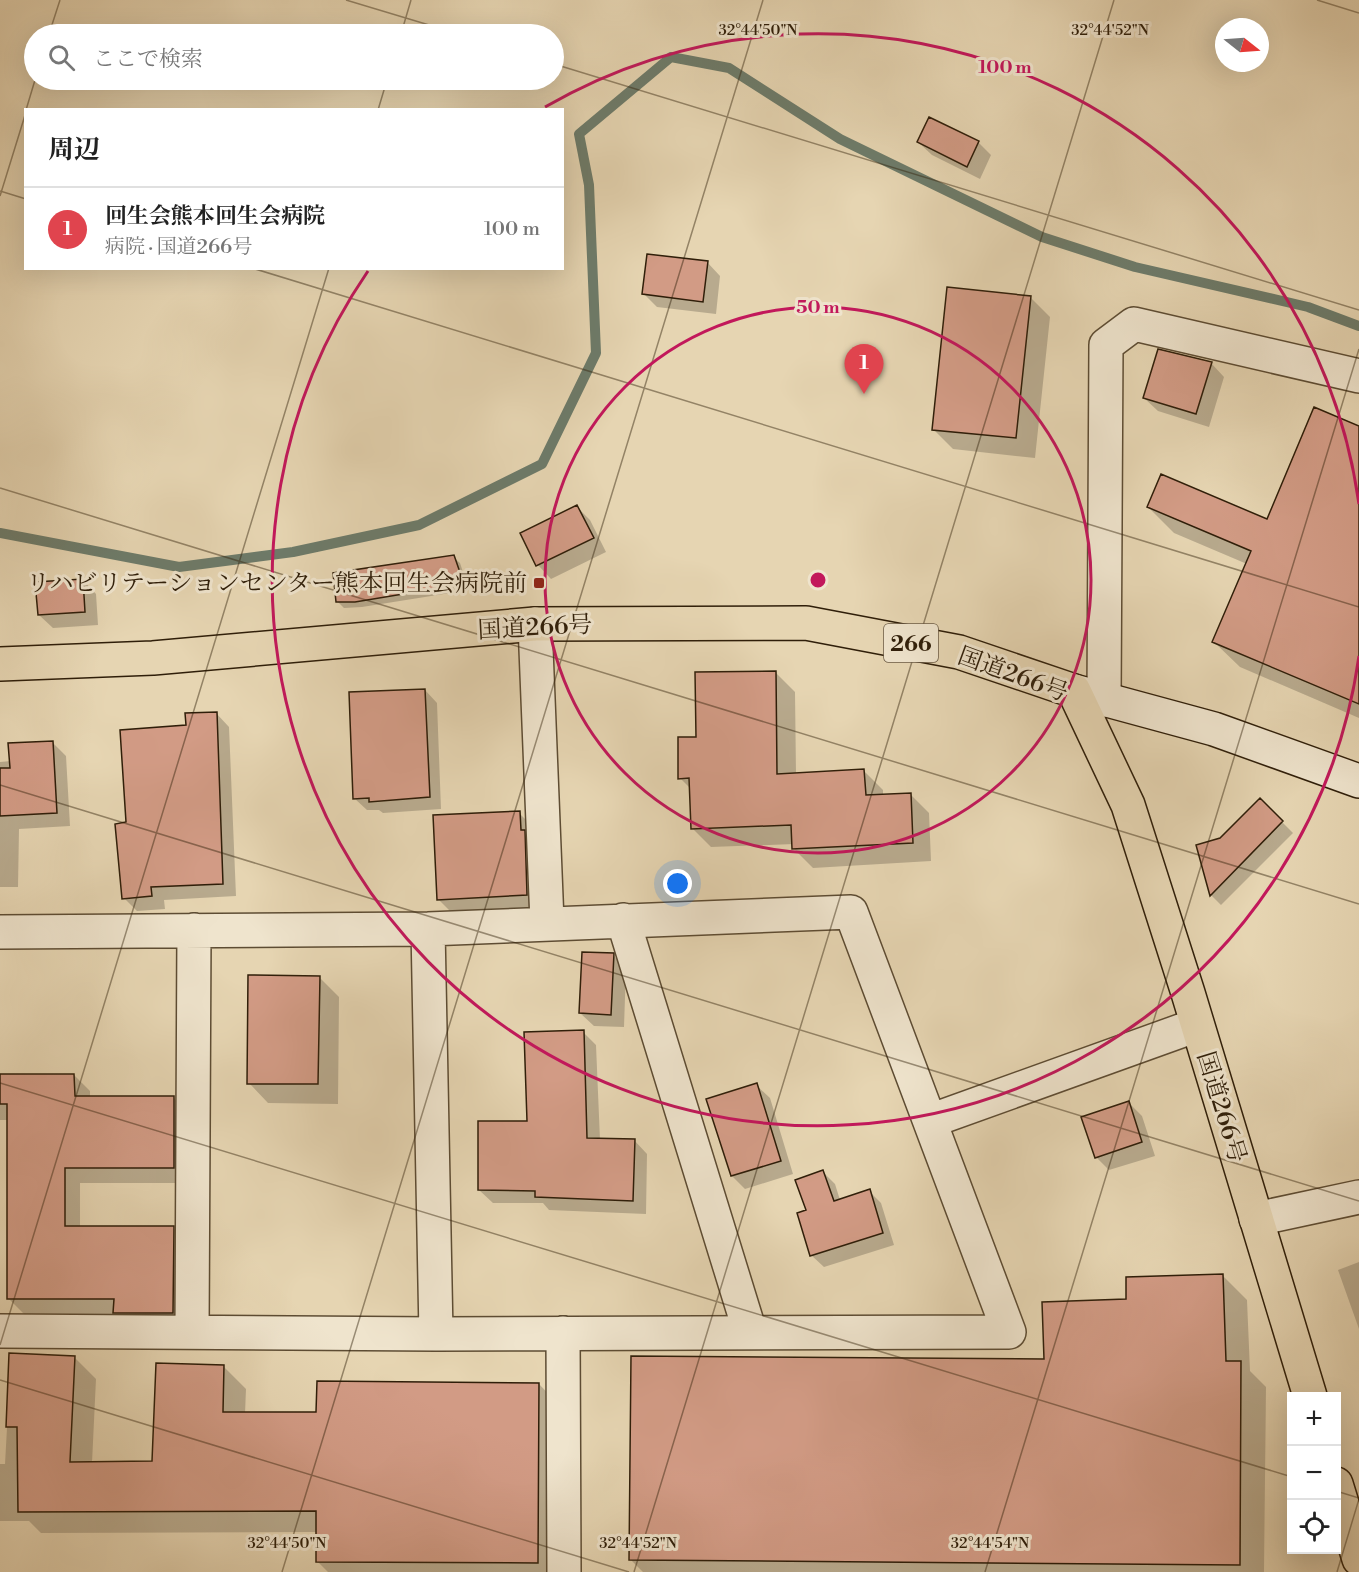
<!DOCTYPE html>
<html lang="ja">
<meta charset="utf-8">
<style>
:root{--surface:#fff;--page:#f6f6f6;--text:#222;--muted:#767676;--line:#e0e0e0;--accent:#8f2418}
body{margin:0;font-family:"Libre Bodoni","Noto Serif JP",serif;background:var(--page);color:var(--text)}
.controls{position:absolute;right:18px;bottom:18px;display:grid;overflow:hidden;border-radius:0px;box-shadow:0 6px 24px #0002}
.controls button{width:54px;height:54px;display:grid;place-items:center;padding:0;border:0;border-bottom:2px solid var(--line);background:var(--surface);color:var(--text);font:30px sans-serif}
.compass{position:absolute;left:1215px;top:18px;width:54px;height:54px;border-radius:50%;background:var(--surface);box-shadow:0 6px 24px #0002;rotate:107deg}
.you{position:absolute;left:678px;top:884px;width:21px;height:21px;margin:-15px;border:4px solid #fff;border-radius:50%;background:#1a73e8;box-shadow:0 0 0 9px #1a73e833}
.badge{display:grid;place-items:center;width:39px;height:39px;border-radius:50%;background:var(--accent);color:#fff;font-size:20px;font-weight:700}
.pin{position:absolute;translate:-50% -50px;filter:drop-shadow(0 2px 3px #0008)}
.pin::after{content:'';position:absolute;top:32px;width:21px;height:18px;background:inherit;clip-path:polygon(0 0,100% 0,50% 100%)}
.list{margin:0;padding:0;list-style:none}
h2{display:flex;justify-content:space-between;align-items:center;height:78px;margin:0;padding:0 24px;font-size:26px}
h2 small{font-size:20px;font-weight:400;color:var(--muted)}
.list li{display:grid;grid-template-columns:39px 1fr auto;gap:18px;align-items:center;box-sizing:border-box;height:84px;padding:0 24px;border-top:2px solid var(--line)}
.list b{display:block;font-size:22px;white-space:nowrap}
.list p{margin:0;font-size:20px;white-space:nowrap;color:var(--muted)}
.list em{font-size:20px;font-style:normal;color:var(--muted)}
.icon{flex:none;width:33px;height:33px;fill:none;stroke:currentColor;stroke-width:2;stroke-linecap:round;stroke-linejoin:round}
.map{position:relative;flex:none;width:1359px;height:1572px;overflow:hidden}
.search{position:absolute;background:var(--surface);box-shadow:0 6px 24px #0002;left:24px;top:24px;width:540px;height:66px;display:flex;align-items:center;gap:15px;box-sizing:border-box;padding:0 21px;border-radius:33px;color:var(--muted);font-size:22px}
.panel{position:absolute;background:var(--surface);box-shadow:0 6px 24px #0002;left:24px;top:108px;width:540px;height:162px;border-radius:0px}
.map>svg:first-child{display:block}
</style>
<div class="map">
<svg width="1359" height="1572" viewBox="0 0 1359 1572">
<rect width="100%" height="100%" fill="#e6d5b2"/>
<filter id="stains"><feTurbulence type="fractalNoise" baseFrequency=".00333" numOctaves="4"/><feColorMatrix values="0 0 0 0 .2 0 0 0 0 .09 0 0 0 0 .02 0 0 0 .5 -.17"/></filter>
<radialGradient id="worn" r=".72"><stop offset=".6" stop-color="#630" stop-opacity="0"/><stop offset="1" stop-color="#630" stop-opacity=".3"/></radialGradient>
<path fill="#0003" d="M 918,142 L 978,142 L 991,155 L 980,179 L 932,155 Z
M 707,262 L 720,276 L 716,314 L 657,307 L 644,294 Z
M 1030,297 L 1050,317 L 1035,458 L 953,449 L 933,429 Z
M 1211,363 L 1224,377 L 1209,427 L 1158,411 L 1144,398 Z
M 1359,428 L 1359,718 L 1240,667 L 1214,642 L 1247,564 L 1174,533 L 1148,507 L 1268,521 Z
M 577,507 L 590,520 L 606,552 L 551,579 L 538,565 L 522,534 Z
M 453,557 L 460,563 L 469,590 L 362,607 L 344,608 L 337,601 Z
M 83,580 L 96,594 L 98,625 L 53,628 L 39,615 Z
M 776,673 L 795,692 L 796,774 L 864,771 L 883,790 L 883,796 L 910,794 L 929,813 L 931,861 L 813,868 L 794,849 L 794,844 L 711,847 L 692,828 L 691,789 L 680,778 L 697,738 Z
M 425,690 L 437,703 L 441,809 L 383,813 L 379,810 L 367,810 L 354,798 Z
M 216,713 L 229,727 L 236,896 L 164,900 L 165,909 L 137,911 L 124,898 L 187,727 Z
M 52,742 L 66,756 L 70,826 L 19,829 L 18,887 L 0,887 L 0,762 L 11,761 Z
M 1260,800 L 1293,833 L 1221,905 L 1211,895 L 1221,839 Z
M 519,813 L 539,833 L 546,914 L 458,919 L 438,899 Z
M 613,955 L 626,968 L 624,1027 L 594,1026 L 580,1013 Z
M 319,977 L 339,997 L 338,1104 L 268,1103 L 249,1083 Z
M 583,1032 L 596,1045 L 600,1140 L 634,1140 L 647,1154 L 646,1214 L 549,1210 L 543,1203 L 493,1203 L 479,1190 L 529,1123 Z
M 0,1075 L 74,1075 L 90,1091 L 90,1098 L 174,1098 L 190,1114 L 189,1183 L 80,1183 L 80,1228 L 173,1228 L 189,1244 L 189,1329 L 131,1328 L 117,1315 L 25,1315 L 9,1299 L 9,1120 L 0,1120 Z
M 756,1085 L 770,1098 L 793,1174 L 745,1189 L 732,1176 Z
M 1129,1103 L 1142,1116 L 1155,1156 L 1109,1170 L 1096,1157 Z
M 823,1172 L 835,1184 L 840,1200 L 869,1191 L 881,1203 L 894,1245 L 824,1267 L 811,1255 Z
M 1359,1262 L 1359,1329 L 1338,1270 Z
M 1222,1275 L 1247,1300 L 1250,1371 L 1266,1387 L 1264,1572 L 643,1572 L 630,1559 L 1045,1361 L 1128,1301 Z
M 11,1355 L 74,1357 L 96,1379 L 92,1463 L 153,1463 L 224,1367 L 246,1389 L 245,1414 L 318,1414 L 539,1384 L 560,1406 L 559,1572 L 328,1572 L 317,1561 L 317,1532 L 41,1533 L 29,1521 L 0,1521 L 0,1464 L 5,1464 Z"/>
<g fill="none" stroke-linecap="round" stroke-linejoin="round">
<path stroke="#6d7b6a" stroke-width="10" d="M 0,533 L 179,567 L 293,552 L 419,525 L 542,464 L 596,353 L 589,185 L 579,134 L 671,57 L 729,68 L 840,139 L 1042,237 L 1135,267 L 1308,307 L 1359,326"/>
</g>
<path fill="#d29b85" stroke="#2f1e09" stroke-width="1.5" d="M 929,117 L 979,141 L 967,167 L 917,142 Z
M 647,254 L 708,261 L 703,302 L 642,294 Z
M 947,287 L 1031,296 L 1016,438 L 932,430 Z
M 1158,349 L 1212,362 L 1196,414 L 1143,398 Z
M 1314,407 L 1359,426 L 1359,704 L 1212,642 L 1251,551 L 1147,507 L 1161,474 L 1267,519 Z
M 577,505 L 594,538 L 536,566 L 520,533 Z
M 454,555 L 464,584 L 355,602 L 336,602 L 333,573 Z
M 83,579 L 85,612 L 38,615 L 35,582 Z
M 776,671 L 777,774 L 864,769 L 866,795 L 911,793 L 913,843 L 792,849 L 791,825 L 691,829 L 689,778 L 678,779 L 678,737 L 696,737 L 695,672 Z
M 425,689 L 430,797 L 369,802 L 369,798 L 353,799 L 349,692 Z
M 217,712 L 223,884 L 151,887 L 152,896 L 122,899 L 115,824 L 126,822 L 120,730 L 186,725 L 185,713 Z
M 53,741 L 57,813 L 0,816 L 0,768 L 10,768 L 8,743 Z
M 1260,798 L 1283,821 L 1210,896 L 1196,845 L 1220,838 Z
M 520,811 L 521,830 L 525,830 L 527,895 L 437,900 L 433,815 Z
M 582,952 L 614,953 L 611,1015 L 579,1013 Z
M 248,975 L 320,976 L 318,1084 L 247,1084 Z
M 584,1030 L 587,1138 L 635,1139 L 633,1201 L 535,1197 L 535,1191 L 478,1190 L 478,1121 L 527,1121 L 524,1032 Z
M 0,1074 L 74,1074 L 75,1096 L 174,1096 L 174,1168 L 65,1168 L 65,1226 L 174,1226 L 173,1313 L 113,1313 L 114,1299 L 7,1299 L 7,1104 L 0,1104 Z
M 757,1083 L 781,1161 L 731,1176 L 706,1099 Z
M 1129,1101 L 1142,1142 L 1095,1158 L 1081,1117 Z
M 823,1170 L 834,1201 L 870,1189 L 883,1233 L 810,1256 L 797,1213 L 806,1210 L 795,1180 Z
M 1223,1274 L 1226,1361 L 1241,1361 L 1240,1565 L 629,1560 L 631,1356 L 1044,1359 L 1042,1302 L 1126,1299 L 1126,1277 Z
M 9,1353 L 75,1356 L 70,1462 L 152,1461 L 156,1363 L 224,1365 L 223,1412 L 316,1412 L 317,1381 L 539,1383 L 538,1563 L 316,1562 L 316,1511 L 18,1512 L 17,1427 L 6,1427 Z"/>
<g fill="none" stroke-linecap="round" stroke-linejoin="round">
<defs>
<path id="street" d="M 535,624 L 547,922
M 1104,700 L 1106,345 L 1134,324 L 1359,376
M 623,920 L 750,1332
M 428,929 L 436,1334
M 0,932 L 428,929 L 851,912 L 1009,1332 L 436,1334 L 0,1331
M 930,1121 L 1197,1025
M 1256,1219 L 1359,1197
M 192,1332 L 194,930
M 563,1333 L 564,1572"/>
<path id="secondary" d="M 1074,691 L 1214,729 L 1359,781"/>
<path id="highway" d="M 0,664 L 153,658 L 535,624 L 806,623 L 959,652 L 1074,691 L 1128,805 L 1188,993 L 1310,1396
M 1336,1484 L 1359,1559"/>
</defs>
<use href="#street" stroke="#5d4c33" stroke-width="36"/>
<use href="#secondary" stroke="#2f1e09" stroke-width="36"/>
<use href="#highway" stroke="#2f1e09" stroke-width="36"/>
<use href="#street" stroke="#efe4cd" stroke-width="33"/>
<use href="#secondary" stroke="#efe4cd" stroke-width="33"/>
<use href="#highway" stroke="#e6d5b2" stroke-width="33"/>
</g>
<path fill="none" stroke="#2f1e09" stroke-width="1.5" stroke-opacity="0.45" d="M 346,0 L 459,34M 1317,0 L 1359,13M 49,34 L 60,0M 401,34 L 411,0M 554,64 L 1359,310M 26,110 L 35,80M 378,110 L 387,80M 0,191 L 26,199M 0,196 L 26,112M 252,268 L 1359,607M 0,488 L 1359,904M 0,785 L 1359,1201M 0,1083 L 1292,1477M 0,1345 L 329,268M 0,1380 L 629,1572M 1336,1491 L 1359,1498M 282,1572 L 763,0M 634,1572 L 1114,0M 985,1572 L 1359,349M 1337,1572 L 1359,1499"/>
<g fill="none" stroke="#c2185b" stroke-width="3">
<circle cx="818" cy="580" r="273"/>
<path d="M1359 656A546 546 0 1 1 368 271M545 107A546 546 0 0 1 1359 504"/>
</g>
<rect fill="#8f2418" stroke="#efe4cd" stroke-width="2" x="533" y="577" width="12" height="12" rx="3"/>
<g text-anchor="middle" stroke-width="6" stroke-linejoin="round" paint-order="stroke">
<rect fill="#efe4cd" stroke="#695944" stroke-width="1.5" x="884" y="624" width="54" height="38" rx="4.5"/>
<g font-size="22" font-weight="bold" fill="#2f1e09">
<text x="911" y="651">266</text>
</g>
<g font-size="24" fill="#2f1e09" stroke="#efe4cd" text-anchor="end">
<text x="527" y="591">リハビリテーションセンター熊本回生会病院前</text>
</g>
<g font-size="24" fill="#2f1e09" stroke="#efe4cd">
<text transform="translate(535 627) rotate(-3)" y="8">国道266号</text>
<text transform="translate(1013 674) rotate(20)" y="8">国道266号</text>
<text transform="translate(1222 1107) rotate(73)" y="8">国道266号</text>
</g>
</g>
<g font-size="15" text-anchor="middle" fill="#2f1e09" stroke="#efe4cd" stroke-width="6" stroke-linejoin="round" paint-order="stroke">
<text x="758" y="35">32°44'50"N</text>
<text x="1110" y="35">32°44'52"N</text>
<text x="287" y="1548">32°44'50"N</text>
<text x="638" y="1548">32°44'52"N</text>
<text x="990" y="1548">32°44'54"N</text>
</g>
<circle cx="818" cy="580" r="9" fill="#c2185b" stroke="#efe4cd" stroke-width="3"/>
<g font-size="18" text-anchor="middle" font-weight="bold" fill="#c2185b" stroke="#efe4cd" stroke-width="6" stroke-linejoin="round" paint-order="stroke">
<text x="1005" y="73">100 m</text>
<text x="818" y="313">50 m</text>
</g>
<rect width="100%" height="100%" filter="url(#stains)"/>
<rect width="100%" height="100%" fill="url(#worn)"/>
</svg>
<div class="controls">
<button>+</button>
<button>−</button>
<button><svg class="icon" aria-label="locate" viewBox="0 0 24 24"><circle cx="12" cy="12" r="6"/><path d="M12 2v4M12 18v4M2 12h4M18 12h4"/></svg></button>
</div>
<svg class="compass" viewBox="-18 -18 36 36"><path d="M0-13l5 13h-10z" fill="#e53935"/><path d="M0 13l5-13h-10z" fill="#767676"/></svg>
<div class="you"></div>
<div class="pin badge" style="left:864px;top:394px;background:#e0444e">1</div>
<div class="search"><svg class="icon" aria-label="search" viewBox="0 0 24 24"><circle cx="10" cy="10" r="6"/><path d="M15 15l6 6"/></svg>ここで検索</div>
<section class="panel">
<h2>周辺<small></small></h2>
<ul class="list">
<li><span class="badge" style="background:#e0444e">1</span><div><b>回生会熊本回生会病院</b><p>病院 · 国道266号</p></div><em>100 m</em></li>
</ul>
</section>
</div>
